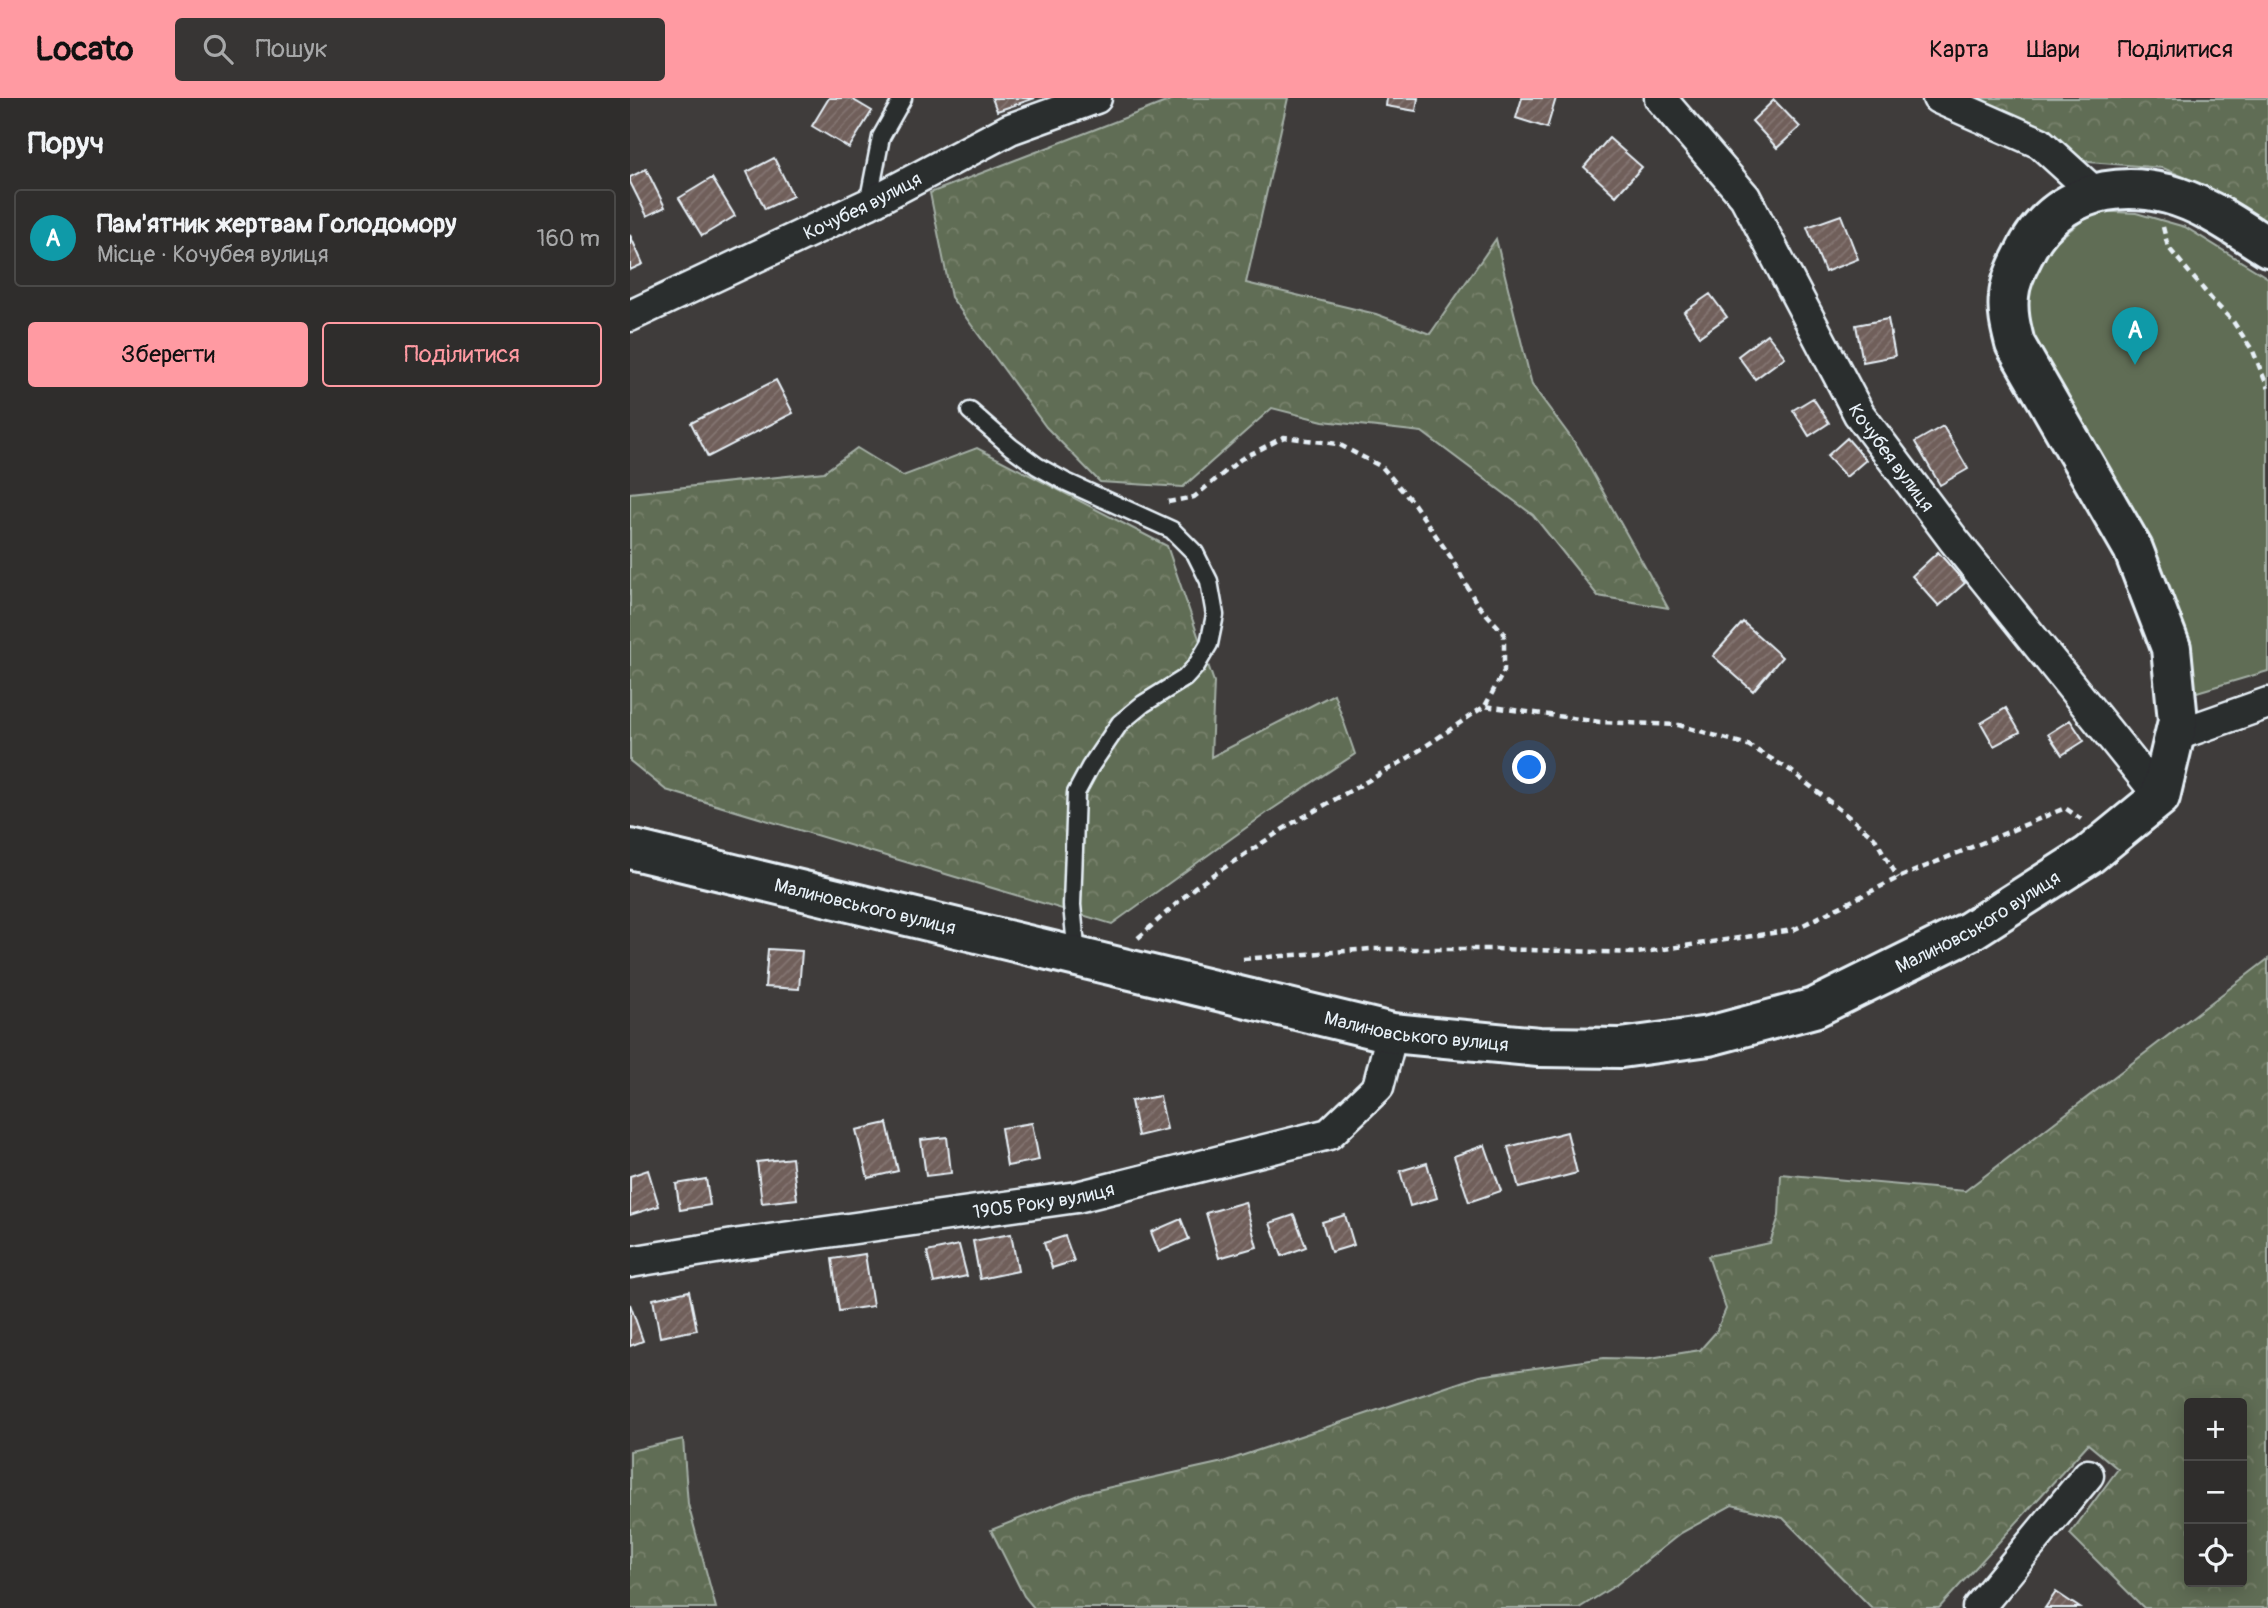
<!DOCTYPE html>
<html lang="uk">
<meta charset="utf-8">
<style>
:root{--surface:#2f2d2c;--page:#373534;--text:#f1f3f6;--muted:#a7a8a9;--line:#4a4948;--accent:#ff9aa2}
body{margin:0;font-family:Pangolin,sans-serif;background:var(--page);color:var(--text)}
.controls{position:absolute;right:21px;bottom:21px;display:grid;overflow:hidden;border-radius:7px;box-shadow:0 4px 18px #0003}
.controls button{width:63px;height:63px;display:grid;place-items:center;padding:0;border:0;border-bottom:2px solid var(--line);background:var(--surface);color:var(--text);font:35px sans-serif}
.you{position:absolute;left:900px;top:670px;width:24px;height:24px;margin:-18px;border:5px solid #fff;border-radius:50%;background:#1a73e8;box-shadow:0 0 0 10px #1a73e833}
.badge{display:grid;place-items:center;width:46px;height:46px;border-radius:50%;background:var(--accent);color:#fff;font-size:23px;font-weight:700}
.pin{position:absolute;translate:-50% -58px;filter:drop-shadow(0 2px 4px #0008)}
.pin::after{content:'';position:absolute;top:37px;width:24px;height:21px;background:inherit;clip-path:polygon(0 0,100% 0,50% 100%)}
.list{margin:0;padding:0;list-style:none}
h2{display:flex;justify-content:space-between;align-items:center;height:91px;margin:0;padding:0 28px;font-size:30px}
h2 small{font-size:23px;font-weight:400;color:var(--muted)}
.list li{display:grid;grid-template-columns:46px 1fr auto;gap:21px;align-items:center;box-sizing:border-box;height:98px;margin:0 14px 14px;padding:0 14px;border:2px solid var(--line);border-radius:7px}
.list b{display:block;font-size:26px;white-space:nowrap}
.list p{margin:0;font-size:23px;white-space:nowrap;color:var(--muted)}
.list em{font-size:23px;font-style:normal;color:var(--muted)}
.actions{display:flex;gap:14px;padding:21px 28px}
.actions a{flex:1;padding:16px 0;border:2px solid var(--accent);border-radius:7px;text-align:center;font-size:24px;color:var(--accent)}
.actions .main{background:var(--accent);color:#111}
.icon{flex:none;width:38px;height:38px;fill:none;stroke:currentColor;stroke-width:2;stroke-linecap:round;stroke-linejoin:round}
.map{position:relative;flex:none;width:1638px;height:1510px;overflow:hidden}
header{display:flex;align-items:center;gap:42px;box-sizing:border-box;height:98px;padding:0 35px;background:var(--accent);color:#111}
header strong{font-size:33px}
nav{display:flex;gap:38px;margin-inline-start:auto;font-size:24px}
.search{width:490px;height:63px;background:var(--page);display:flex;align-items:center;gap:18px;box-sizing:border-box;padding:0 24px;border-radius:7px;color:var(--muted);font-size:26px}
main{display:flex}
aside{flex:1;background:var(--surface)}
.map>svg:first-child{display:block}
</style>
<header>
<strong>Locato</strong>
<div class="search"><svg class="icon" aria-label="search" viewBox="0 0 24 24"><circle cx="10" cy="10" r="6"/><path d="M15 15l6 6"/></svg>Пошук</div>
<nav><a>Карта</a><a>Шари</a><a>Поділитися</a></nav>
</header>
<main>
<aside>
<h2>Поруч<small></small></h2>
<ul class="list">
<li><span class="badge" style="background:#0f9aa8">A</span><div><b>Пам'ятник жертвам Голодомору</b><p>Місце · Кочубея вулиця</p></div><em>160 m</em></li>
</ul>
<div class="actions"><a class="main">Зберегти</a><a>Поділитися</a></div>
</aside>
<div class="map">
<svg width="1638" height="1510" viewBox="0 0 1638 1510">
<defs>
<pattern id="forest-crowns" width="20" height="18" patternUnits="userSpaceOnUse" patternTransform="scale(1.75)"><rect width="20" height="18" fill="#616d54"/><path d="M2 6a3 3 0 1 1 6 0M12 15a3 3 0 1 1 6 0" fill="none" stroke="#78826d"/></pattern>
<pattern id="building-hatch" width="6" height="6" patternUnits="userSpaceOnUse" patternTransform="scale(1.75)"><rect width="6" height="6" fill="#705e5a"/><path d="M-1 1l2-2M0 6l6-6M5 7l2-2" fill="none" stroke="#847672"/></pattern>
</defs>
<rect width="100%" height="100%" fill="#3f3c3b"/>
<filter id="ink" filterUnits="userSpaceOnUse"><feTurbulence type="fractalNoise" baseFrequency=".0143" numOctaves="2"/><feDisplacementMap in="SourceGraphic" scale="14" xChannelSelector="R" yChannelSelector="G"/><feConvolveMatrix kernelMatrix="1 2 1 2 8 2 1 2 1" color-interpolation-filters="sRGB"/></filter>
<g filter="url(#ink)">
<path fill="#616d54" stroke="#a4afa6" stroke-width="2" d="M 1464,113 L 1506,115 L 1555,129 L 1638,180 L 1638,573 L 1560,596 L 1400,239 L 1394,195 L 1418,150 Z"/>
<path fill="url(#forest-crowns)" stroke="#a4afa6" stroke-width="2" fill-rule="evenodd" d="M 546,0 L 658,0 L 616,185 L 746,216 L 800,236 L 866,141 L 902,287 L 948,349 L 1038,510 L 968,498 L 903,417 L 792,334 L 693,323 L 642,310 L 553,389 L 470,384 L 416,329 L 321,199 L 300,95 Z
M 1342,0 L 1638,0 L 1638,127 L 1570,86 L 1533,70 L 1459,64 Z
M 227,350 L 273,378 L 347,350 L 537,448 L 584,584 L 581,659 L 704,596 L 725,656 L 638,714 L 482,826 L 36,692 L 0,663 L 0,395 L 194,374 Z
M 1638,861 L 1638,1510 L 1514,1510 L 1440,1436 L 1488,1371 L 1458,1346 L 1309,1510 L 1242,1510 L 1153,1420 L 1102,1407 L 1051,1435 L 986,1487 L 949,1510 L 404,1510 L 394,1498 L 361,1432 L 454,1395 L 593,1364 L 849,1278 L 974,1260 L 1014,1261 L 1070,1252 L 1086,1234 L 1096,1211 L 1078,1158 L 1140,1145 L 1149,1118 L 1151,1076 L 1335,1093 ZM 1559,1305 L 1612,1305 L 1612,1484 L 1559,1484 Z
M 53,1341 L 58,1406 L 86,1510 L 0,1510 L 0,1353 Z"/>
<path fill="url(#building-hatch)" stroke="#e8f1f8" stroke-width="2" d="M 199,0 L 220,0 L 242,13 L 219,50 L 182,28 Z
M 362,0 L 405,0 L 367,13 Z
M 757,0 L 788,0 L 786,13 L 756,8 Z
M 892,0 L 926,0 L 917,30 L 886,20 Z
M 1144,2 L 1170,29 L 1147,50 L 1122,23 Z
M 979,40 L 1012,69 L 986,98 L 954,69 Z
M 144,60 L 163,98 L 135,111 L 117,74 Z
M 16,71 L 35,109 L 17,118 L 0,84 L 0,79 Z
M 82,80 L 105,118 L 72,138 L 49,100 Z
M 1211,117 L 1228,161 L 1195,174 L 1177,129 Z
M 0,137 L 13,166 L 0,172 Z
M 1080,196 L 1097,219 L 1070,238 L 1054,214 Z
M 1258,221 L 1265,258 L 1233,264 L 1226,227 Z
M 1137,236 L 1155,259 L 1125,281 L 1108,258 Z
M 146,282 L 163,315 L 78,359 L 61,325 Z
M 1183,300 L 1199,325 L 1179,338 L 1163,312 Z
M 1313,328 L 1338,371 L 1310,387 L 1285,344 Z
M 1217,340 L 1236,362 L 1216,379 L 1197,358 Z
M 1308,454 L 1335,485 L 1309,508 L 1282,478 Z
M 1113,524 L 1152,559 L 1123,593 L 1083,558 Z
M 1376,610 L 1390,634 L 1364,648 L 1351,625 Z
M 1440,622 L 1454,643 L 1432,657 L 1418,636 Z
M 138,851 L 172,853 L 169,891 L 135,889 Z
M 530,998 L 537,1031 L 508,1038 L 501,1003 Z
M 257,1025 L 268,1073 L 238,1080 L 226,1032 Z
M 402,1025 L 409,1062 L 377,1068 L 371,1030 Z
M 937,1034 L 947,1075 L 889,1090 L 878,1049 Z
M 317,1039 L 321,1075 L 296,1078 L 291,1042 Z
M 855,1047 L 871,1093 L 839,1104 L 824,1058 Z
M 162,1060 L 167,1101 L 132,1105 L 127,1064 Z
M 797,1065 L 807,1100 L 780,1108 L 770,1073 Z
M 18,1072 L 29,1108 L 0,1117 L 0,1078 Z
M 76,1081 L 80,1107 L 50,1112 L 46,1086 Z
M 615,1104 L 627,1149 L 589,1160 L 576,1115 Z
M 664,1117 L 676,1149 L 652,1158 L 640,1125 Z
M 715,1117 L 724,1147 L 701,1154 L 692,1124 Z
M 551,1121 L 559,1141 L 529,1154 L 521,1134 Z
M 381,1136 L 388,1173 L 350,1181 L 343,1143 Z
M 435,1138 L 444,1163 L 422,1170 L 414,1145 Z
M 329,1147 L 337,1178 L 304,1185 L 297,1154 Z
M 235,1156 L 243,1208 L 209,1213 L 202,1161 Z
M 59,1193 L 67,1232 L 30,1239 L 23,1201 Z
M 0,1206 L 13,1243 L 0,1248 Z
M 1426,1494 L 1450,1510 L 1415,1510 Z"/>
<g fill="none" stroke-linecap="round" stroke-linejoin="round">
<defs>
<path id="lane" d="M 238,106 L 251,39 L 273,0
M 340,313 L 381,349 L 407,368 L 434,383 L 542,432 L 565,455 L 579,483 L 585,517 L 579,546 L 566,568 L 555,580 L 513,606 L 490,625 L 460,669 L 446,695 L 442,807 L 447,859"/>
<g id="street">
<path id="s1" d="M 1030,0 L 1115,99 L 1229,316 L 1323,441 L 1530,699"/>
<path d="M 1308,0 L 1410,45 L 1465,95"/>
<path id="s2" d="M 0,218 L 238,106 L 380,31 L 466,0"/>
<path d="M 1544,638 L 1638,605"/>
<path id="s3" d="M 0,1164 L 110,1146 L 447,1099 L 699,1036 L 748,989 L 762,935"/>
<path d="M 1348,1510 L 1458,1377"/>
</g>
<g id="secondary">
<path id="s4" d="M 0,751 L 762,935 L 909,949 L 991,950 L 1079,938 L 1184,910 L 1340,833 L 1459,757 L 1530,699 L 1548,623 L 1541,550 L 1503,451 L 1385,246 C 1381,230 1377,215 1379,198 C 1380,184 1386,171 1393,158 C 1420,100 1478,81 1538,96 C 1575,106 1606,129 1638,149"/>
</g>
</defs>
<use href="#lane" stroke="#e8f1f8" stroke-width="21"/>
<use href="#street" stroke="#e8f1f8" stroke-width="35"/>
<use href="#secondary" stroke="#e8f1f8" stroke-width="44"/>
<path stroke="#e8f1f8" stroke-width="4.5" stroke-dasharray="7 5" stroke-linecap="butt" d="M 1533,129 L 1538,149 L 1584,204 L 1602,222 L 1623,253 L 1638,290
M 538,404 L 564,399 L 611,361 L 654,339 L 708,346 L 752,369 L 784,406 L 820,458 L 847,506 L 874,535 L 874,573 L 855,608
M 508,840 L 565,789 L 661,726 L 775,662 L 855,608 L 970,624 L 1049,627 L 1118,647 L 1160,672 L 1244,739 L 1268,780
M 613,861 L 741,851 L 866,851 L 1007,855 L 1163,832 L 1268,780 L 1435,710 L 1451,721"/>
<use href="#lane" stroke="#2a2d2e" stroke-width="16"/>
<use href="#street" stroke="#2a2d2e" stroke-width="30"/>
<use href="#secondary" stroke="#2a2d2e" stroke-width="38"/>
</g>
</g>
<g text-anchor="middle" stroke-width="5" stroke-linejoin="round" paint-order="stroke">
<g font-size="19" fill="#e8f1f8" stroke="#2a2d2e">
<text dy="7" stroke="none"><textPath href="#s2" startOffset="257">Кочубея вулиця</textPath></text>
<text dy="7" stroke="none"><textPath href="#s1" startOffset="430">Кочубея вулиця</textPath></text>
<text dy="7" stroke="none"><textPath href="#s4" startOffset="242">Малиновського вулиця</textPath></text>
<text dy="7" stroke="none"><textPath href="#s4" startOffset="1396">Малиновського вулиця</textPath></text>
<text dy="7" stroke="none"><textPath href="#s4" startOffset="808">Малиновського вулиця</textPath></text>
<text dy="7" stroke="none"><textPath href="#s3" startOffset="418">1905 Року вулиця</textPath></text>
</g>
</g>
</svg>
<div class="controls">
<button>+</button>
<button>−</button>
<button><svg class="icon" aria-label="locate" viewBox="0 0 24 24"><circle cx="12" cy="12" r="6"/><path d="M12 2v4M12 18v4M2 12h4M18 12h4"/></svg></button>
</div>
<div class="you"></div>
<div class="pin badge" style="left:1505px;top:267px;background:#0f9aa8">A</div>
</div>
</main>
